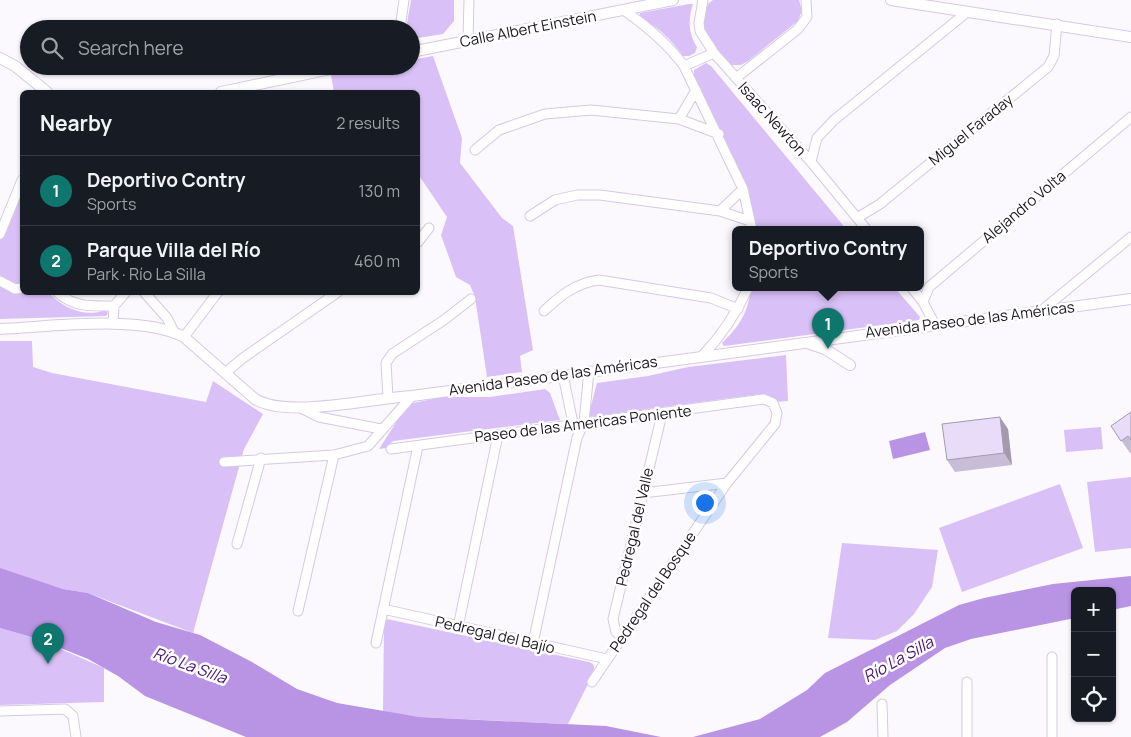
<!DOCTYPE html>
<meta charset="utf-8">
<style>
:root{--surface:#171b24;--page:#20242c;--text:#f1f3f6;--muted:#9ea1a6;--line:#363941;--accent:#0f766e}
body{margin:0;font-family:Manrope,sans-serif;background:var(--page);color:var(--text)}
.controls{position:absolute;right:15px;bottom:15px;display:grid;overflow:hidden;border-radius:8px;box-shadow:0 1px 4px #0004}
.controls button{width:45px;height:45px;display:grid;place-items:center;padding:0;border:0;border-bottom:1px solid var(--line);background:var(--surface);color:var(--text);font:25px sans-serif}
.you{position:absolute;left:704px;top:502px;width:18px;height:18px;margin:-12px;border:4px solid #fff;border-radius:50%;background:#1a73e8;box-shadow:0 0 0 8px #1a73e833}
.badge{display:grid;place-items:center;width:32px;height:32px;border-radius:50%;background:var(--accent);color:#fff;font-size:16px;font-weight:700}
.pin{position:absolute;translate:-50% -41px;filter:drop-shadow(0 1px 2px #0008)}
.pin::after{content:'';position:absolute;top:26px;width:18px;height:15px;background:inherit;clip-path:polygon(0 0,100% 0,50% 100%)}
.popup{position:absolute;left:732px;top:226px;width:192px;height:65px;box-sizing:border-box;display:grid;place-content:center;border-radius:8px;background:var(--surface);filter:drop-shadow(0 1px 4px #0005);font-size:16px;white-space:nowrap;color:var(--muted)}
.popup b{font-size:19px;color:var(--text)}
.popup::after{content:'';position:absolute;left:50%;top:100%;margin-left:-10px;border:10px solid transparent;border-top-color:var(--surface)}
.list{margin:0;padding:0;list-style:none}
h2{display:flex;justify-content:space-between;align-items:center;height:65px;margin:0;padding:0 20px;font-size:21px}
h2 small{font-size:16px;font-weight:400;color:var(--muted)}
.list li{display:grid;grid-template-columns:32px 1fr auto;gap:15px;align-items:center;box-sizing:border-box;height:70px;padding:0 20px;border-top:1px solid var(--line)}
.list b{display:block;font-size:19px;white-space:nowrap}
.list p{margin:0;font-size:16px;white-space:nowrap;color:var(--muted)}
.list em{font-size:16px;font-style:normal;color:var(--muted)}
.icon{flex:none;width:28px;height:28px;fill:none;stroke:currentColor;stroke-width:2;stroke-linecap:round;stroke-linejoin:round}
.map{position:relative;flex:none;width:1131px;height:737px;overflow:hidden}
.search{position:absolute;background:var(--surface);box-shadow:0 1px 4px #0004;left:20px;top:20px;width:400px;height:55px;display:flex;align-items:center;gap:12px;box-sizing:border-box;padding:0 18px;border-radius:28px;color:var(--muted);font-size:19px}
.panel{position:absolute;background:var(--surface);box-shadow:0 1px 4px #0004;left:20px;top:90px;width:400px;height:205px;border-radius:8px}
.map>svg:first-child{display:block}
</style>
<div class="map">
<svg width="1131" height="737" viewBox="0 0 1131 737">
<rect width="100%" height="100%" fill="#fbf9fe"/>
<path fill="#d9c0f7" d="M 411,0 L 454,0 L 454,21 L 443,34 L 412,39 L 411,29 L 406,29 Z
M 713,0 L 799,0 L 802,11 L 798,21 L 748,61 L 741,65 L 729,65 L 722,59 L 701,30 L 702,16 L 709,3 Z
M 689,4 L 693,4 C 688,19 688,33 697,47 L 695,53 L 689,56 L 683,56 C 670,38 658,27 639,17 L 640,13 Z
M 433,56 L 462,138 L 460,163 L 502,218 L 513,226 L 533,350 L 520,356 L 522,372 L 487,377 L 475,297 L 470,285 L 456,277 L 441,235 L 447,217 L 418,174 L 418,92 L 334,92 L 331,75 L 377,66 L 411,66 L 411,60 Z
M 706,63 L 711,66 L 847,230 L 753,230 L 750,209 L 694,78 L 694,70 Z
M 22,193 L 22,292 L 49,293 C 63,308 85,318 105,310 L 108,313 L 106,316 L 0,319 L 0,240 Z
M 751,288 L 895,288 L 920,317 L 919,320 L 724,346 L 722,343 C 740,326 748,312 751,288 Z
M 0,341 L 32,341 L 33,367 L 52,373 L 206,402 L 213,381 L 263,414 L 244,449 L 193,633 L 88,593 L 63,589 L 0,569 Z
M 786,355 L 788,401 L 775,402 L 767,395 L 760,394 L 588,417 L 597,383 L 648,376 L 688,367 Z
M 545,389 L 550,393 L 560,420 L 393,441 L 386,448 L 379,449 L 408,404 L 443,397 L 490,397 Z
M 1101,427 L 1103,449 L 1066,452 L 1064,430 Z
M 1131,477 L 1131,548 L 1095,552 L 1087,482 Z
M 1060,484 L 1083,548 L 962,592 L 939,528 Z
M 842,543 L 938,550 L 932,587 L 914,614 L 897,631 L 875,640 L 828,638 Z
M 387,619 L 589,662 L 593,664 L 595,670 L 568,724 L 419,717 L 383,712 L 384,624 Z
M 0,628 L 38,639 L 104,668 L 104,702 L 0,705 Z"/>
<path fill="#b993e4" d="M 925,432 L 930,450 L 893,459 L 889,441 Z
M 0,568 L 63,589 L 88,593 L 156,622 L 200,635 L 252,662 L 297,689 L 337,703 L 419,717 L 606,726 L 661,737 L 693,737 L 760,719 L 807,690 L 825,673 L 959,605 L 984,598 L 1053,584 L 1131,576 L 1131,606 L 1112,610 L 1112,591 L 1075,591 L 1075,618 L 971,639 L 945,648 L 890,685 L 847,722 L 820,737 L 246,737 L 145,696 L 118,676 L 88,659 L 38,639 L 0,628 Z"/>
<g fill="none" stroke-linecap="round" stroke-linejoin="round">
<defs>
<path id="minor" d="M 703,0 L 699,23 L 700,31 L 714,53 L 811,162 L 867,230
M 625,11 C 648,27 667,43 684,66 L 743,189 L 752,230
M 400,29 L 404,0
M 468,40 L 469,0
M 684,66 L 714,53
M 736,78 L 798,29 L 807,17 L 806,0
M 679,119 L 696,90
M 475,150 L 499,130 L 545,114 L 591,110 L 679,119 L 719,134
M 811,162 L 817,138 L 834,120 L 966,13
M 720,211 L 743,189
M 530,216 L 555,200 L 577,195 L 600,195 L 720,211 L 750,221
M 857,218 L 880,204 L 1048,67 L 1054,56 L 1057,24
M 0,234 L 22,180
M 418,242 L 429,228
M 0,281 L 15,289 L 22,288
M 912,288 L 923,302 L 935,325
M 57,292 C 74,308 93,306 114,306
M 144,292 L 167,318 L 174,332
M 923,302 L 929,287 L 1131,117
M 544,311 C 561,295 576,283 599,280 L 711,298 L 738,309
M 1041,311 L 1131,237
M 113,324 L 114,306 L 126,292
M 184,337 L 218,292
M 703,355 C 722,335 736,314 748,288
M 225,373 L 243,358 L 338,292
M 563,375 L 574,428
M 388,397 L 386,363 L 392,354 L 444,320 L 471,299
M 301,408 L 319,417 L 381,429
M 391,449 L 764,399 L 773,403 L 777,413 L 775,424 L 727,483 L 592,682
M 224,462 L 334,455 L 368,446 L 412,396
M 643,493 L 727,483
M 237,544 L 261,458
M 383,609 L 607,659
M 298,611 L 334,455
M 458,627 L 498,435
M 623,637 L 616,632 L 613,619 L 662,414
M 376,643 L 418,446
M 533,643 L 577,438 L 584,422 L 589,371
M 1052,657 L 1052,737
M 967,682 L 967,737
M 882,704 L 883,737
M 0,711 L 65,709 L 73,716 L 76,737"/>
<path id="tertiary" d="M 891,0 L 1131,37
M 411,52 L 673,0
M 0,58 L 15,66 L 47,92
M 221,92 L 345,66
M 0,329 C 50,327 141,314 184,337 L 255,399 C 288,419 371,398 412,396 L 1131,299
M 810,344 L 825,349 L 850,365"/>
</defs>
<use href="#minor" stroke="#d5c9e6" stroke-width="11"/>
<use href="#tertiary" stroke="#d5c9e6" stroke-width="12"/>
<use href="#minor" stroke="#fff" stroke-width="9"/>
<use href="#tertiary" stroke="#fff" stroke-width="10"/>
</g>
<path fill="#c8bdd6" d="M 1131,412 L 1131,452 L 1130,453 L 1111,426 Z
M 1008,429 L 1012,465 L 955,472 L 947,460 Z"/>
<path fill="#a39aae" d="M 1000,417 L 1008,429 L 1012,465 L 1004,453 Z"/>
<path fill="#e9dcf9" stroke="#a39aae" d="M 1131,412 L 1131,440 L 1128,436 L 1121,441 L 1111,426 Z
M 1000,417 L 1004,453 L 947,460 L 942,424 Z"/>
<g text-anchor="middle" stroke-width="5" stroke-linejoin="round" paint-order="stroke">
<g font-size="15" fill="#1a151f" stroke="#fff">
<text transform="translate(528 29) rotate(-11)" y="5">Calle Albert Einstein</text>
<text transform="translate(772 119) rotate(48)" y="5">Isaac Newton</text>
<text transform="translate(971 130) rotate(-39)" y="5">Miguel Faraday</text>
<text transform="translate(1024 207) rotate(-40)" y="5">Alejandro Volta</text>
<text transform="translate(970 320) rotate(-7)" y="5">Avenida Paseo de las Américas</text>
<text transform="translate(553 376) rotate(-8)" y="5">Avenida Paseo de las Américas</text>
<text transform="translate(583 424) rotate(-7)" y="5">Paseo de las Americas Poniente</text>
<text transform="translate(635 527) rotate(-77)" y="5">Pedregal del Valle</text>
<text transform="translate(653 592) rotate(-56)" y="5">Pedregal del Bosque</text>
<text transform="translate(495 635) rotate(13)" y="5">Pedregal del Bajío</text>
</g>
<g font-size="16" font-style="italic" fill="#491272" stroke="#fff">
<text transform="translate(898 659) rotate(-29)" y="6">Río La Silla</text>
<text transform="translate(190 665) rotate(20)" y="6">Río La Silla</text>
</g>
</g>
</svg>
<div class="controls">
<button>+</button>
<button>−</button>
<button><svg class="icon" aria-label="locate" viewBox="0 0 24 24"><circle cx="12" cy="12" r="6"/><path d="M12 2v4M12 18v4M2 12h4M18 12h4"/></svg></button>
</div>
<div class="you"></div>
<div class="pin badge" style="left:828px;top:349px">1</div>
<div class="popup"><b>Deportivo Contry</b>Sports</div>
<div class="pin badge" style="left:48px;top:664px">2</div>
<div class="search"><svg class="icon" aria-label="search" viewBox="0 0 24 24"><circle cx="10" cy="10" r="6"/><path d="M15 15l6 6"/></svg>Search here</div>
<section class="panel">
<h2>Nearby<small>2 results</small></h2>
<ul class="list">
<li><span class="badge">1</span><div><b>Deportivo Contry</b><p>Sports</p></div><em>130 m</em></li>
<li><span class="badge">2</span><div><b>Parque Villa del Río</b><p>Park · Río La Silla</p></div><em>460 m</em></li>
</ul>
</section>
</div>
